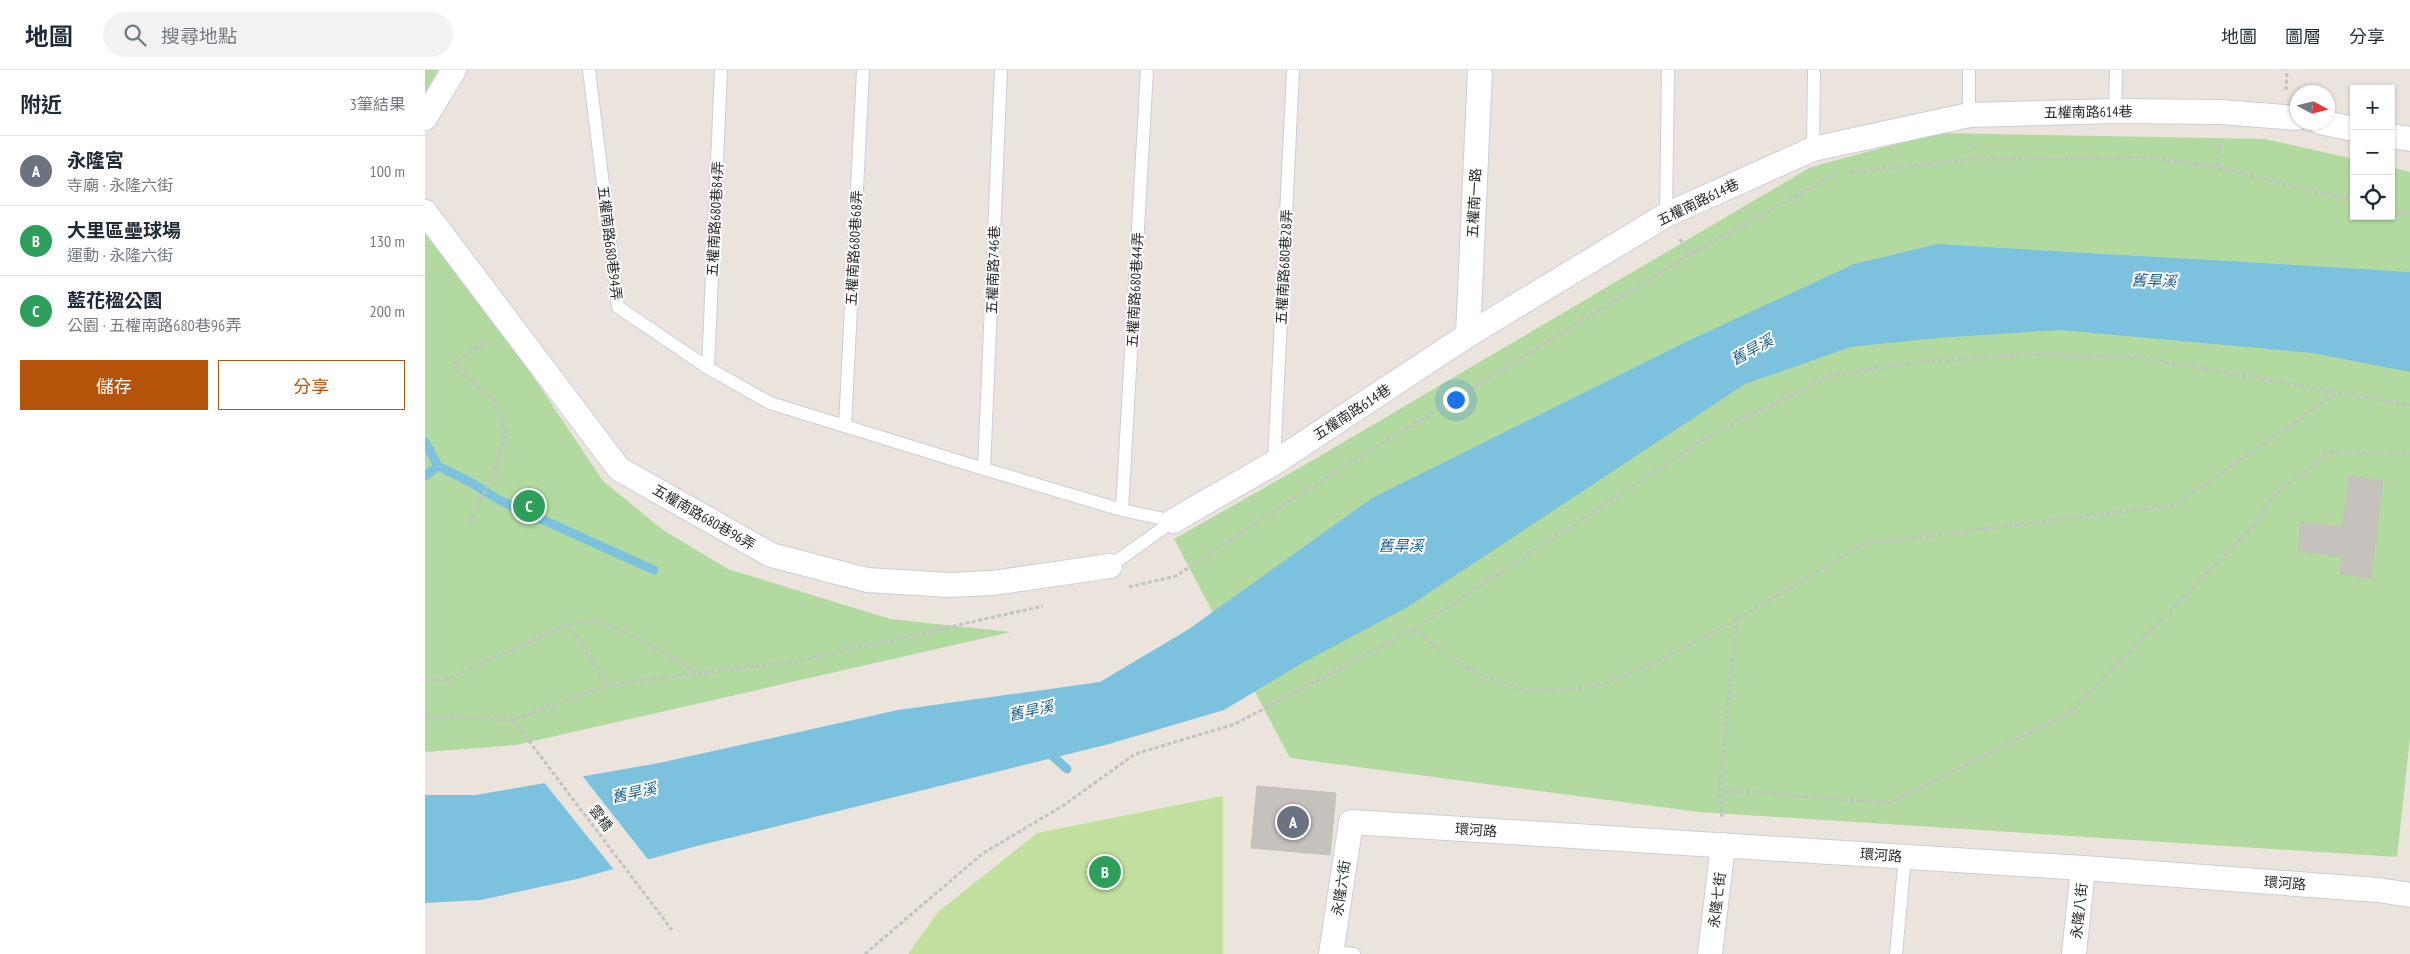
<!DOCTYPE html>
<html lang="zh-TW">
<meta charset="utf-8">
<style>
:root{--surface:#fff;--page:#f2f2f3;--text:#1f2937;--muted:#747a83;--line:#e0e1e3;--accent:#b45309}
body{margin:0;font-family:"PT Sans Narrow","Noto Sans TC",sans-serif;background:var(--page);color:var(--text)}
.controls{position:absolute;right:15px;top:15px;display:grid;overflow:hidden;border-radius:0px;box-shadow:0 1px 4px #0004}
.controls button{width:45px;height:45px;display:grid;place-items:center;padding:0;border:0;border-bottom:1px solid var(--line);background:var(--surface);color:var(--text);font:25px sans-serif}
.compass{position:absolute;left:1865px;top:15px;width:45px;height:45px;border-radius:50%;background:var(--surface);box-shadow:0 1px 4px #0004;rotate:97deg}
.you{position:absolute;left:1030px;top:329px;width:18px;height:18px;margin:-12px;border:4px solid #fff;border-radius:50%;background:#1a73e8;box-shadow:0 0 0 8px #1a73e833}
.badge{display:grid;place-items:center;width:32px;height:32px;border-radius:50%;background:var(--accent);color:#fff;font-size:16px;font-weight:700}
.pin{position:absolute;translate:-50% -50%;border:2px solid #fff;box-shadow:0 1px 5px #0006}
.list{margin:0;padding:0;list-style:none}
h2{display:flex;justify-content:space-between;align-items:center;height:65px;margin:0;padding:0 20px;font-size:21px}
h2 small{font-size:16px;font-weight:400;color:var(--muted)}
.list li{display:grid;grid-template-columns:32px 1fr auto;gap:15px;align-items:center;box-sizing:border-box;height:70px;padding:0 20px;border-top:1px solid var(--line)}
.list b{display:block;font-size:19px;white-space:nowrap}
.list p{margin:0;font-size:16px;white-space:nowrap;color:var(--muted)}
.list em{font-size:16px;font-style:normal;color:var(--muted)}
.actions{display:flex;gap:10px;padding:15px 20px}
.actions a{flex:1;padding:11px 0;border:1px solid var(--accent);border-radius:0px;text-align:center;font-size:18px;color:var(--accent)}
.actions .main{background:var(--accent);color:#fff}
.icon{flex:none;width:28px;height:28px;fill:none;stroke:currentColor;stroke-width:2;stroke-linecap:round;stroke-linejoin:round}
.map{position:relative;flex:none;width:1985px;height:884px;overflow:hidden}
header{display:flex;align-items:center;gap:30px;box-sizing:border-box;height:70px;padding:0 25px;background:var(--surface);border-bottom:1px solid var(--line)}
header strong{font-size:24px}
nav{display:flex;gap:28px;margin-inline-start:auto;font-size:18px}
.search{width:350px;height:45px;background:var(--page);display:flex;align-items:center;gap:12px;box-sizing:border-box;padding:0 18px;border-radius:28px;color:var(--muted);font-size:19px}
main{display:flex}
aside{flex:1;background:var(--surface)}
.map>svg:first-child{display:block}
</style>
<header>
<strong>地圖</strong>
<div class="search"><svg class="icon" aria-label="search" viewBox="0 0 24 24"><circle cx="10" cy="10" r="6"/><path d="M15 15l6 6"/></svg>搜尋地點</div>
<nav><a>地圖</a><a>圖層</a><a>分享</a></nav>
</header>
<main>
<aside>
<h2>附近<small>3筆結果</small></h2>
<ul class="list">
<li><span class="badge" style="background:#6b7280">A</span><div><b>永隆宮</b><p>寺廟 · 永隆六街</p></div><em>100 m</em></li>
<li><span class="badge" style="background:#2e9e5b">B</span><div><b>大里區壘球場</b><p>運動 · 永隆六街</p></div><em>130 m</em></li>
<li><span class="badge" style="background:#2e9e5b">C</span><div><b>藍花楹公園</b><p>公園 · 五權南路680巷96弄</p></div><em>200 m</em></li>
</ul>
<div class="actions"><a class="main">儲存</a><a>分享</a></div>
</aside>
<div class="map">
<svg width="1985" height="884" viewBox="0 0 1985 884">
<rect width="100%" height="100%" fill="#eae4dd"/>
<path fill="#b2daa0" d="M 0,0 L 13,0 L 0,23 Z
M 1512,63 L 1840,69 L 1929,89 L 1929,146 L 1966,146 L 1966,97 L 1985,102 L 1985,668 L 1972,787 L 1274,742 L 865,688 L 749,469 L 883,393 L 1386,97 Z
M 0,145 L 178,411 L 238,460 L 303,499 L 465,549 L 586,562 L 91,675 L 0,682 Z"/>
<path fill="#c1e09d" d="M 798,726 L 798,884 L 483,884 L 513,842 L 612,763 Z"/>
<path fill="#7cc2df" d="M 1513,174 C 1671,184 1828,192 1985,202 L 1985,302 L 1887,283 L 1635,260 L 1512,268 L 1426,277 L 1320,314 L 981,538 L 879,592 L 799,640 L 684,674 L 272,776 L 152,809 L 56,830 L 0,833 L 0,725 L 51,725 L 234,693 L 473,640 L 675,612 L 764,559 L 947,428 L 1267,269 L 1429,194 Z"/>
<path fill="#eae4dd" d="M 156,704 L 225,792 L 190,801 L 118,711 Z"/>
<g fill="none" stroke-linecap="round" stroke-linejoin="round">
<path stroke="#7cc2df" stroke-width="9" d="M 0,372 L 13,396 L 47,413 L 74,430 L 229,500
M 0,406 L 13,396
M 622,681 L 642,699"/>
</g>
<path fill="#c5c1bc" stroke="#c5c0b7" d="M 1924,406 L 1958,411 L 1946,508 L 1915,504 L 1917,487 L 1873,481 L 1876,452 L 1918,457 Z
M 832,716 L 911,723 L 905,785 L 826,778 Z"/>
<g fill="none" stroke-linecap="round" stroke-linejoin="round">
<defs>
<path id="service" d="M 164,0 L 193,237 L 283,298 L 345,333 L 559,399 L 697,440 L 748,451
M 1690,41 L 1691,0
M 1544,45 L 1544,0
M 1388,79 L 1389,0
M 1241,145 L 1243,0
M 283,298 L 296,0
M 420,356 L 438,0
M 849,393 L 868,0
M 559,399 L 576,0
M 697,440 L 722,0
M 685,496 L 748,451
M 907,882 L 929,884
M 1471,884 L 1480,786"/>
<path id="minor" d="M 0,48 L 29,0
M 1895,52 L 1929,59
M 1966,66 L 1985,69
M 0,142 L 194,399 L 346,485 L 442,510 L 524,515 L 567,513 L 685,496
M 1043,265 L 1055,0
M 748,451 L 849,393 L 1043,265 L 1241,145 L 1388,79 L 1544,45 L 1690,41 L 1797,42 L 1872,48
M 906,884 L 926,752 L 1658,798 L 1953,820 L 1985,825
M 1285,884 L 1298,775
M 1649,884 L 1658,798"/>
</defs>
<use href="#service" stroke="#cbcdd9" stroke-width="14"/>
<use href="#minor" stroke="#cbcdd9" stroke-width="26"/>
<path stroke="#c3c3c3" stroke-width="3" stroke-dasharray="4 2.5" stroke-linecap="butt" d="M 1861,20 L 1862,0
M 1545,73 L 1546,89
M 1792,97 L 1795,70
M 1425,102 L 1546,89 L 1729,88 L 1792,97 L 1929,131
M 1966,140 L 1985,144
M 1255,169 L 1264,185
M 44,453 L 69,403 L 81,363 L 67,329 L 27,295 L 60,272 L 57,268
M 704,517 L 751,506 L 875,424 L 1264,185 L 1411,104
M 143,554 L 182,615
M 989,559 L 1023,587 L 1059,607 L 1102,621 L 1145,620 L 1180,614 L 1234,590 L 1311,550 L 1439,474 L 1750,435 L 1912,323
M 0,610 L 20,610 L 143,554 L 170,551 L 211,567 L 271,602
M 0,647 L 88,650 L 182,615 L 373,591 L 618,536
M 88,650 L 247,860
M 1295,720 L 1465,733 L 1646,642 L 1828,456 L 1847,428 L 1903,382 L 1985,384
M 1297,747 L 1295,720 L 1311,550
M 440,884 L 557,784 L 639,735 L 710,684 L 810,654 L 989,559 L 1292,361 L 1407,305 L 1495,292 L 1605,284 L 1712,287 L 1985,335"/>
<use href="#service" stroke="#fff" stroke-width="12"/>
<use href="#minor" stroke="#fff" stroke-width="24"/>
</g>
<g text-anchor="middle" stroke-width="4" stroke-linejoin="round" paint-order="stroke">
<g font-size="14" fill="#292929" stroke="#fff">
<text transform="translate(1663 42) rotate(-1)" y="5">五權南路614巷</text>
<text transform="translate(1273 132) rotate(-26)" y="5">五權南路614巷</text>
<text transform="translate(1049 133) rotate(-87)" y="5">五權南一路</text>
<text transform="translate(290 149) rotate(-87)" y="5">五權南路680巷84弄</text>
<text transform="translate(185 173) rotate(83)" y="5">五權南路680巷94弄</text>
<text transform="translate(429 178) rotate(-87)" y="5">五權南路680巷68弄</text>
<text transform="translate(859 197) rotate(-87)" y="5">五權南路680巷28弄</text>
<text transform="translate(568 200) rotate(-88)" y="5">五權南路746巷</text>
<text transform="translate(710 220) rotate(-87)" y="5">五權南路680巷44弄</text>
<text transform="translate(927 342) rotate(-33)" y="5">五權南路614巷</text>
<text transform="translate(279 447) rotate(30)" y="5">五權南路680巷96弄</text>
<text transform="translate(176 748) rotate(53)" y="5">雲橋</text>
<text transform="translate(1051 760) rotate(4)" y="5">環河路</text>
<text transform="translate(1456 785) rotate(4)" y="5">環河路</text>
<text transform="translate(1860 813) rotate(4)" y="5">環河路</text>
<text transform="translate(916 818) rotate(-82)" y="5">永隆六街</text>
<text transform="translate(1292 830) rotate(-83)" y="5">永隆七街</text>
<text transform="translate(1654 841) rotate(-84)" y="5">永隆八街</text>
</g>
<g font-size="15" font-style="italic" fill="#1e6189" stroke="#fff">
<text transform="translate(1729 211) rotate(2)" y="5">舊旱溪</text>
<text transform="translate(1327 280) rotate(-29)" y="5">舊旱溪</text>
<text x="976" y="481">舊旱溪</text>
<text transform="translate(606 641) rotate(-12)" y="5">舊旱溪</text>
<text transform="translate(209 723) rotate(-12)" y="5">舊旱溪</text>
</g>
</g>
</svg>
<div class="controls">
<button>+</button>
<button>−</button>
<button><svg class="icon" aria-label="locate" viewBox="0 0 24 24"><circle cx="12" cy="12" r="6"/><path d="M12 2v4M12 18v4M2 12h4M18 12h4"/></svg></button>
</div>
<svg class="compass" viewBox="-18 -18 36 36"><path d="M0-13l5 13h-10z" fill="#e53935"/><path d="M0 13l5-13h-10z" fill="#747a83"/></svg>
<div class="you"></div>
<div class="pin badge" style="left:868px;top:752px;background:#6b7280">A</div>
<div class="pin badge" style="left:680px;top:802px;background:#2e9e5b">B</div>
<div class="pin badge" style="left:104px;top:436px;background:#2e9e5b">C</div>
</div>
</main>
